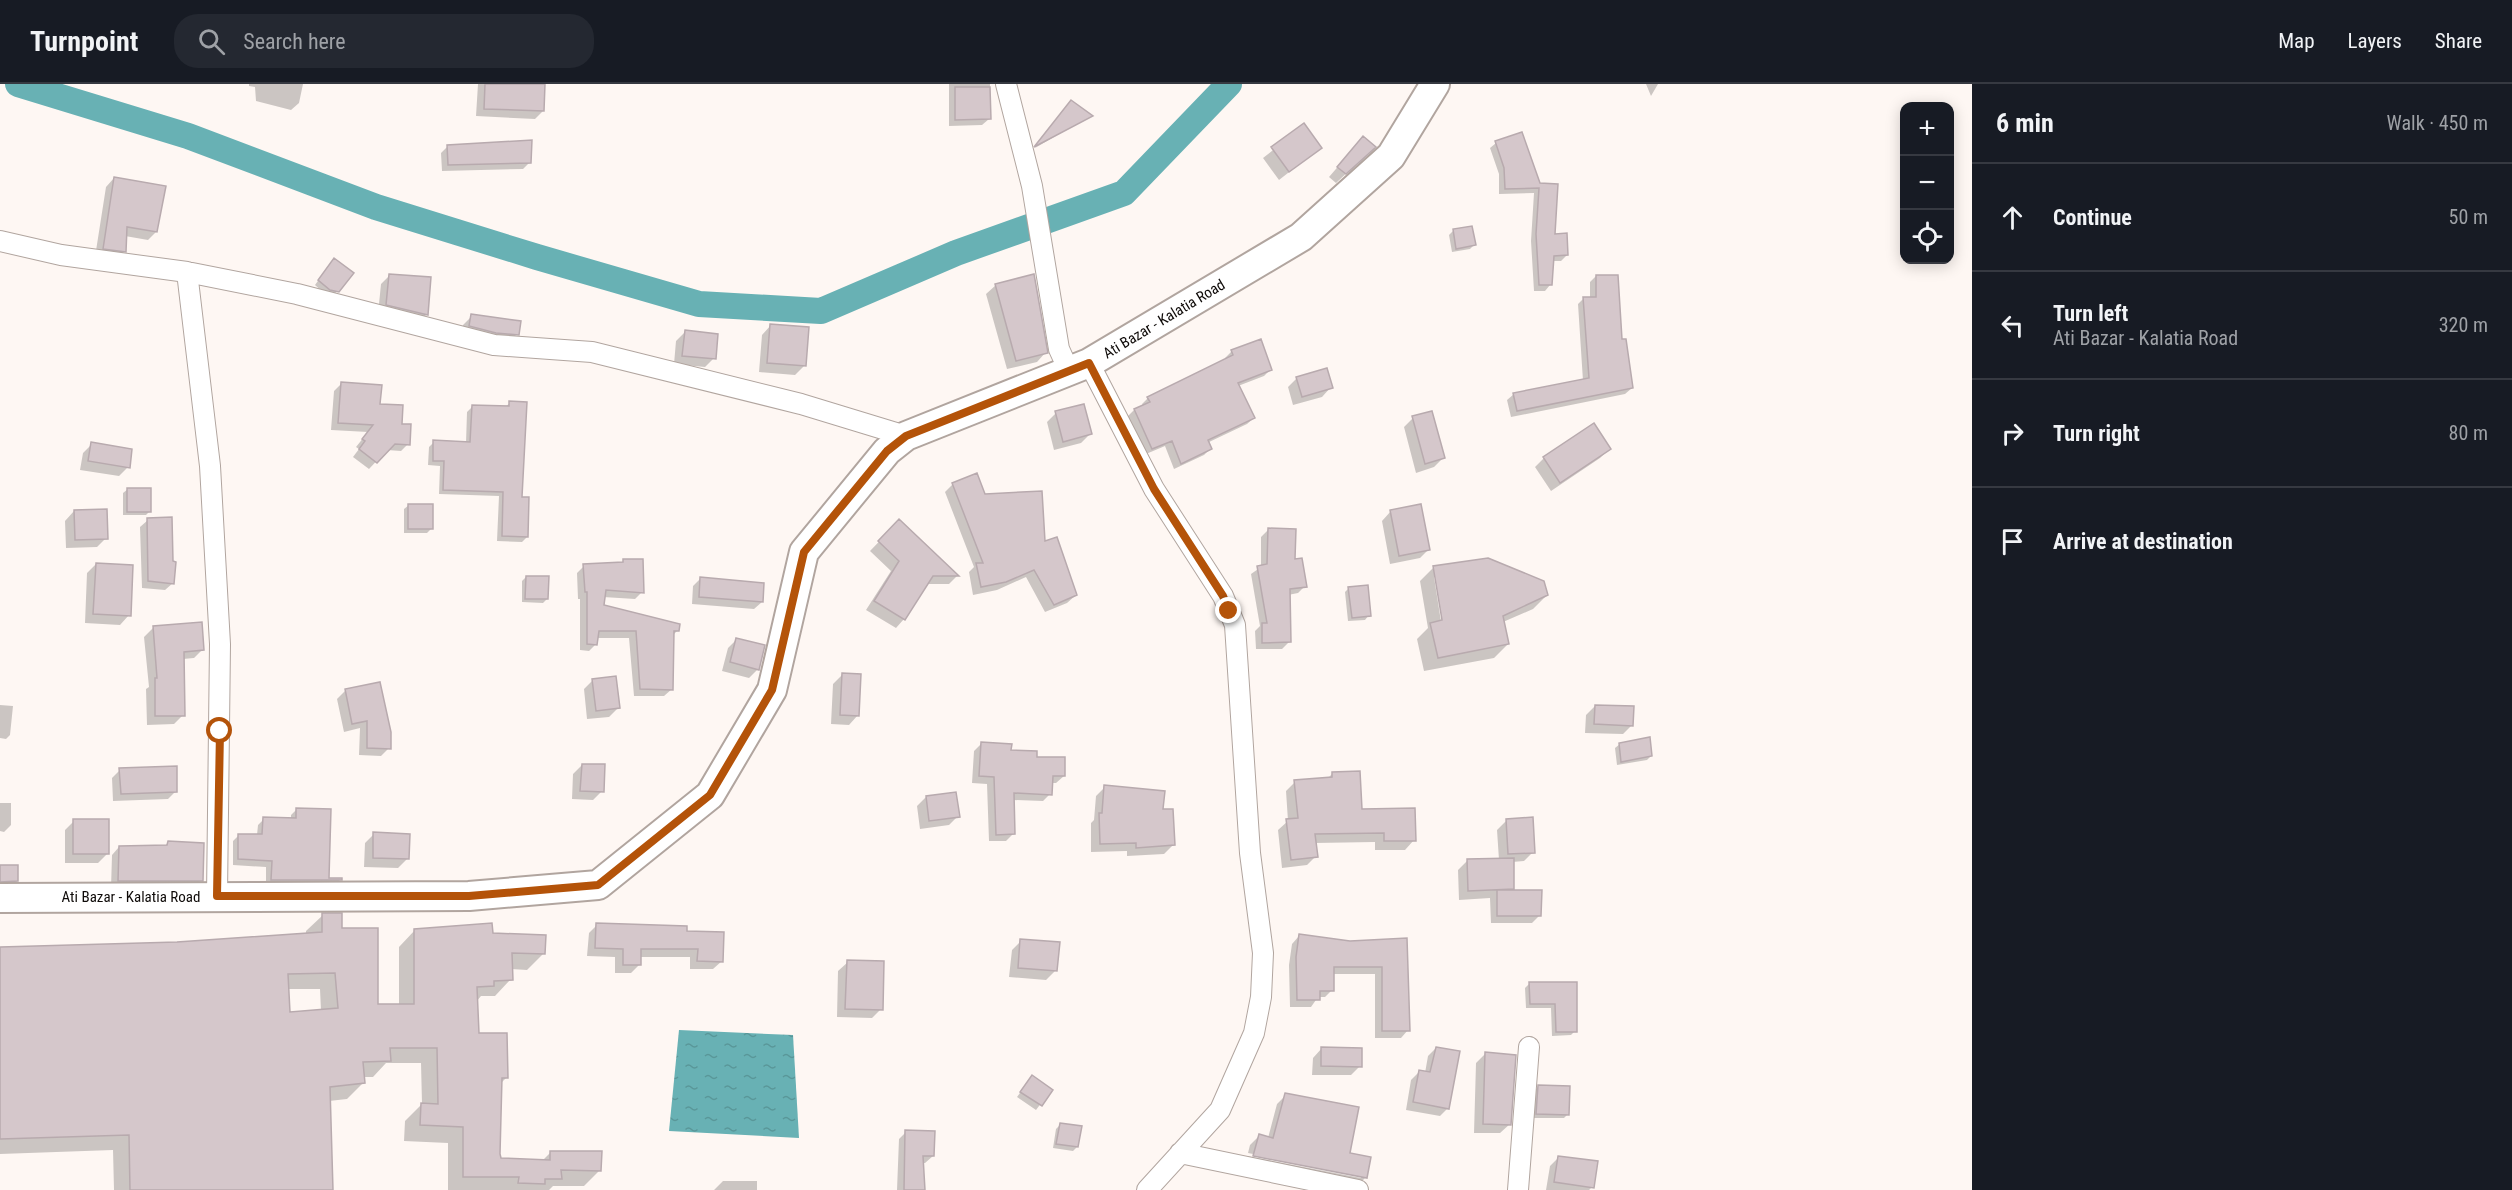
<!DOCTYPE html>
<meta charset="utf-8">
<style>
:root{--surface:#171b24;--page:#242831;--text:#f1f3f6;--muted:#9ea1a6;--line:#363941}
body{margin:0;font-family:"Roboto Condensed",sans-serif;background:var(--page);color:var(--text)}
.controls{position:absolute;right:18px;top:18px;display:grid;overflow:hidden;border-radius:12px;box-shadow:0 3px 15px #0003}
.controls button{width:54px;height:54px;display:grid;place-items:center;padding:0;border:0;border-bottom:2px solid var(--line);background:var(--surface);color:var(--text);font:30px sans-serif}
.stop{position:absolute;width:18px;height:18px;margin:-14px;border:4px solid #b45309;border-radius:50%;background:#fff}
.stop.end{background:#b45309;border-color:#fff;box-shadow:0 2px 6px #0008}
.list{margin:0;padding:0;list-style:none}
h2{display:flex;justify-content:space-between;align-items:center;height:78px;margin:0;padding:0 24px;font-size:26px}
h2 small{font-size:20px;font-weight:400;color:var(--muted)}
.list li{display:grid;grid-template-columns:39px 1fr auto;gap:18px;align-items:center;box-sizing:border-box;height:108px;padding:0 24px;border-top:2px solid var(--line)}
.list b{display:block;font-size:22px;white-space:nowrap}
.list p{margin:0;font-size:20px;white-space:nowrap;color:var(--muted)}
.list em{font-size:20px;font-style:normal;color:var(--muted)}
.icon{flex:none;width:33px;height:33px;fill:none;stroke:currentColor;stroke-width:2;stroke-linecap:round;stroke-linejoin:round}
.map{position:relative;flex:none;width:1972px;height:1106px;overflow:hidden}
header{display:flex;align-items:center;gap:36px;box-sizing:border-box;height:84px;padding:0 30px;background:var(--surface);border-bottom:2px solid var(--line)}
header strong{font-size:28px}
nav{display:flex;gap:33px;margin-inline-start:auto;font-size:21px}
.search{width:420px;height:54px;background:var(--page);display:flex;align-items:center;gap:15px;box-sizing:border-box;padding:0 21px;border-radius:24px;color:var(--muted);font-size:22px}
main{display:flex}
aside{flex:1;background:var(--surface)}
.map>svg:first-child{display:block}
</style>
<header>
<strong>Turnpoint</strong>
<div class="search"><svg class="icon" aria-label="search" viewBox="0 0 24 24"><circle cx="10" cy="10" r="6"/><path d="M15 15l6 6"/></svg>Search here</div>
<nav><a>Map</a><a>Layers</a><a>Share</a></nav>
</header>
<main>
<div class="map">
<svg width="1972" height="1106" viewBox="0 0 1972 1106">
<defs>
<pattern id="water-ripples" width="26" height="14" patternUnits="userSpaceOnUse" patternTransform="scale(1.5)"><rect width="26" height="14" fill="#68b1b4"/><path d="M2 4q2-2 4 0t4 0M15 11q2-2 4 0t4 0" fill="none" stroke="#599799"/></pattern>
</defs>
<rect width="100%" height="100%" fill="#fef7f3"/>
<path fill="url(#water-ripples)" d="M 679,946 L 793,951 L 799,1054 L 669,1047 Z"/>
<path fill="#0003" fill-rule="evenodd" d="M 249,0 L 303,0 L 299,19 L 291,26 L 256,17 L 255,3 L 249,2 Z
M 478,0 L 543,0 L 543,27 L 535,35 L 476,32 Z
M 949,0 L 990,0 L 989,35 L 982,41 L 949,42 Z
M 1646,0 L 1658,0 L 1651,12 Z
M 1067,22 L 1090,32 L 1035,64 Z
M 1304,42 L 1320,64 L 1279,96 L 1263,74 Z
M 1496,59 L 1539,101 L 1553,151 L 1567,171 L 1561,177 L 1552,177 L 1550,201 L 1545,207 L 1534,207 L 1531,157 L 1534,109 L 1499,110 L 1499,90 L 1490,64 Z
M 448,62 L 530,78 L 523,85 L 442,87 L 441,69 Z
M 1354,64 L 1365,72 L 1336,99 L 1329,93 Z
M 114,94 L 156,148 L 148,156 L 125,152 L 125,167 L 116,175 L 95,173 L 106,103 Z
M 1453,147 L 1474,161 L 1470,165 L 1452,168 L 1449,151 Z
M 330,180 L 337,207 L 333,212 L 325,210 L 315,201 Z
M 390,191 L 430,194 L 426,231 L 417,240 L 378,230 L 381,200 Z
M 1596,192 L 1620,257 L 1632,304 L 1625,310 L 1511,333 L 1507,316 L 1514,310 L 1583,297 L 1578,220 L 1584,214 L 1590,214 L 1590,198 Z
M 996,201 L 1046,268 L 1037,278 L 1007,285 L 986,210 Z
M 472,232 L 517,250 L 508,259 L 461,251 L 463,241 Z
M 771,241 L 804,282 L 795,291 L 759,288 L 762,251 Z
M 685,248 L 714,274 L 705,283 L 674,280 L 676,257 Z
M 1260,257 L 1271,285 L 1264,292 L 1238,302 L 1254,334 L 1247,340 L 1207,359 L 1210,365 L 1204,371 L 1174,385 L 1165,362 L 1146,370 L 1128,332 L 1134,326 L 1143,322 L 1142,320 L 1148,314 L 1226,276 L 1225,274 L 1231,268 Z
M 1297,294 L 1331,303 L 1322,313 L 1293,321 L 1288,303 Z
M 341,300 L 379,321 L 401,342 L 408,360 L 401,367 L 387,366 L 369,385 L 353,373 L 359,365 L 356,363 L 368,348 L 331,346 L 334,307 Z
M 510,319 L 520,414 L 527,453 L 522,458 L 497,457 L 499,412 L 439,410 L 440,382 L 428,381 L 429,363 L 434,358 L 466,359 L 467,328 L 472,323 L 505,323 Z
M 1056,329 L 1090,350 L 1081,359 L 1054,366 L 1047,338 Z
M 1413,334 L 1443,374 L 1434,383 L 1416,389 L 1404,343 Z
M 92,360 L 128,383 L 119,392 L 80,386 L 83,369 Z
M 1609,365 L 1600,374 L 1551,407 L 1535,383 L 1544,374 Z
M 953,400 L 984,412 L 1044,459 L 1076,511 L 1067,519 L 1045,528 L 1026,493 L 997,506 L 973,511 L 969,488 L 974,483 L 945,408 Z
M 128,405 L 150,427 L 146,431 L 123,431 L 123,409 Z
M 409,421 L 431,445 L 427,449 L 404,449 L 404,425 Z
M 74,427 L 106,454 L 97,463 L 66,464 L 65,437 Z
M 1391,427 L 1429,465 L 1420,474 L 1390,480 L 1382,437 Z
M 148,436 L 173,499 L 165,506 L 142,504 L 140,443 Z
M 899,437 L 957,492 L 949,500 L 926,500 L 904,535 L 896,544 L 866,526 L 891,487 L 870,467 Z
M 1268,446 L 1294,477 L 1305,502 L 1298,509 L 1288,511 L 1289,558 L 1282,565 L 1256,565 L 1255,547 L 1260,542 L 1251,490 L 1261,483 L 1261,453 Z
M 96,480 L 129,531 L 120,541 L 85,539 L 87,489 Z
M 584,482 L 642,508 L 635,515 L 603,513 L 602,522 L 678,546 L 672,552 L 672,605 L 664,612 L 634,612 L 629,554 L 597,554 L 596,560 L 589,567 L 580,566 L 580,515 L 578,515 L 577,489 Z
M 1434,483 L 1547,511 L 1533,525 L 1503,538 L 1508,560 L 1494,574 L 1424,587 L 1417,555 L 1428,544 L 1420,497 ZM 1434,493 L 1437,493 L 1445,543 L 1442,544 Z
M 526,493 L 547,515 L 543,519 L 522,518 L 522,497 Z
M 700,495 L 762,518 L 754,525 L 692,520 L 693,502 Z
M 1349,504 L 1369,531 L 1365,536 L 1348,537 L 1345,508 Z
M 153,544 L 203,565 L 194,574 L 183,575 L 183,631 L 174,640 L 147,641 L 146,605 L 149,603 L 144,553 Z
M 737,555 L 758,585 L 749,594 L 722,587 L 728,564 Z
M 842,591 L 858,631 L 849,641 L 831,640 L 833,600 Z
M 593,596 L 618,624 L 609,633 L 587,635 L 584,605 Z
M 345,607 L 389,664 L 381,672 L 359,671 L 360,644 L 344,648 L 337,615 Z
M 0,621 L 13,622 L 10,651 L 6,655 L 0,654 Z
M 1595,622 L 1632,641 L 1623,650 L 1585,649 L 1586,631 Z
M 981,660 L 1035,674 L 1064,692 L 1056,699 L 1051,699 L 1050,710 L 1043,717 L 1013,716 L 1014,749 L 1006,757 L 989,757 L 987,700 L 972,699 L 974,667 Z
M 1620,660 L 1651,672 L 1647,676 L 1617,681 L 1615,664 Z
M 582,681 L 602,707 L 593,716 L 572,715 L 573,690 Z
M 120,686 L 176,707 L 168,715 L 113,717 L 112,694 Z
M 1332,690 L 1360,726 L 1414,756 L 1405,766 L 1375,766 L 1375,758 L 1315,759 L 1316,772 L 1307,781 L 1282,784 L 1278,746 L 1288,737 L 1286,707 L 1295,698 L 1327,695 Z
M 1105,703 L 1162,727 L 1174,760 L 1164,770 L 1127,772 L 1127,767 L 1091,768 L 1091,739 L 1094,736 L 1096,712 Z
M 926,713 L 958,732 L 949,741 L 920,745 L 917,722 Z
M 0,719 L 11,719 L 11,741 L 4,748 L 0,747 Z
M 297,725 L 328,795 L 340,796 L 334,801 L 266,802 L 266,783 L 233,781 L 233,757 L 239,751 L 257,751 L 258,741 L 264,735 L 291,736 L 291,731 Z
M 1507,736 L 1533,768 L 1524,777 L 1512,778 L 1512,804 L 1509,808 L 1540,831 L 1532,839 L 1491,839 L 1490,814 L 1459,816 L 1458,786 L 1467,777 L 1499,776 L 1497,746 Z
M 74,737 L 107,770 L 98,779 L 65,779 L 65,746 Z
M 374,750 L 408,774 L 398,784 L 364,783 L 365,759 Z
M 168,759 L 201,796 L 194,803 L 111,804 L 112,771 L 119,763 L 164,763 Z
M 0,782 L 17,797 L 10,803 L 0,803 Z
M 323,831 L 340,846 L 376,922 L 399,922 L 399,863 L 415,846 L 492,850 L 544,869 L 527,886 L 511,885 L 511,895 L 495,912 L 481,912 L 476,918 L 477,950 L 506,994 L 501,999 L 498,1070 L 500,1076 L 542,1077 L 550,1069 L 600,1086 L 584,1102 L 553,1102 L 549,1106 L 448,1106 L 448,1059 L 404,1057 L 405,1037 L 422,1020 L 421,979 L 386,979 L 373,993 L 363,993 L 363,999 L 347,1015 L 329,1017 L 331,1106 L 114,1106 L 113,1066 L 0,1070 L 0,866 L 177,860 L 306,850 L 306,847 ZM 287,905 L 320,905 L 321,927 L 289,929 Z
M 597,841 L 686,848 L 722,877 L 713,885 L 690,885 L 690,873 L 639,873 L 640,880 L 631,889 L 615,889 L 615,873 L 587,872 L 589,849 Z
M 1299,852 L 1350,858 L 1406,855 L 1408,946 L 1401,954 L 1375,954 L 1375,890 L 1333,890 L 1332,906 L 1325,913 L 1318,913 L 1311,923 L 1290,923 L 1289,881 L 1292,860 Z
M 1021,857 L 1055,887 L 1046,896 L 1009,893 L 1012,866 Z
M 848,878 L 881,925 L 872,934 L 837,933 L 838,887 Z
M 1529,900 L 1575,900 L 1575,947 L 1571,951 L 1552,952 L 1551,924 L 1526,924 L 1525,904 Z
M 1322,964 L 1360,982 L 1351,991 L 1312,991 L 1313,974 Z
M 1436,964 L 1448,1024 L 1440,1032 L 1406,1026 L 1411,996 L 1419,988 L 1425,989 L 1428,972 Z
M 1485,970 L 1510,1040 L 1500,1049 L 1474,1049 L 1476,979 Z
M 1028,998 L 1051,1006 L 1036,1026 L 1017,1013 Z
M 1539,1002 L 1568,1030 L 1564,1034 L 1532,1034 L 1534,1007 Z
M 1286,1011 L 1348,1070 L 1366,1093 L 1357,1102 L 1245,1081 L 1247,1072 L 1361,1094 L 1361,1091 L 1248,1069 L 1250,1061 L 1259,1052 L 1268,1054 L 1277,1020 Z
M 1060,1041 L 1077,1063 L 1073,1067 L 1053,1064 L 1056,1045 Z
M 906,1048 L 933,1072 L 925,1079 L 922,1079 L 923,1106 L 897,1106 L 899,1055 Z
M 1559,1073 L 1592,1103 L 1589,1106 L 1546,1106 L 1550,1082 Z
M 723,1097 L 757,1097 L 757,1106 L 714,1106 Z"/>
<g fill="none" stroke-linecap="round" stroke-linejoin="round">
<path stroke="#68b1b4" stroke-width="26" d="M 18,0 L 188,52 L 376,123 L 537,173 L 699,220 L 821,227 L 956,169 L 1124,109 L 1229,0"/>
</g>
<path fill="#d5c7cb" stroke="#b8aaae" stroke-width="1.5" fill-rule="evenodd" d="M 485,0 L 545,0 L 544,27 L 484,25 Z
M 955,3 L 990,3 L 991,35 L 955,36 Z
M 1071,16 L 1093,32 L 1034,63 Z
M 1304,39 L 1322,64 L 1289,88 L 1271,63 Z
M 1522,48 L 1540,99 L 1558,100 L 1555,150 L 1567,149 L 1568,171 L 1554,172 L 1552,201 L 1539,201 L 1536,150 L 1539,104 L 1505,105 L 1504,84 L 1495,57 Z
M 1363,52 L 1376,63 L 1346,90 L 1337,83 Z
M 532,56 L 531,79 L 448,81 L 447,61 Z
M 114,93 L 166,102 L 157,148 L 127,143 L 126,168 L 103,165 Z
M 1472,142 L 1476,161 L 1456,165 L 1453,145 Z
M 334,174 L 354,189 L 339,208 L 330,206 L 318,196 Z
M 389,190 L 431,193 L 428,231 L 386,221 Z
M 1034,190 L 1048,269 L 1016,277 L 995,200 Z
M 1596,191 L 1618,191 L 1622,255 L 1626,255 L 1633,304 L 1517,327 L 1513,309 L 1589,294 L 1583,213 L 1596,213 Z
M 471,230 L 521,237 L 519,251 L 496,249 L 469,242 Z
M 770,240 L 809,243 L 806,282 L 767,279 Z
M 685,246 L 718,250 L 716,275 L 682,272 Z
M 1261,255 L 1272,286 L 1238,299 L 1255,334 L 1208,356 L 1212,365 L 1181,380 L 1172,357 L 1152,365 L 1134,325 L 1150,318 L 1147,313 L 1233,271 L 1231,266 Z
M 1327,284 L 1333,304 L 1302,313 L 1296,293 Z
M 341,298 L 382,301 L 380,320 L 403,321 L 402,340 L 411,340 L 410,361 L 395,360 L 377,379 L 359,365 L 365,357 L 362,355 L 373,341 L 338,339 Z
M 509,317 L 527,318 L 522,413 L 529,413 L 528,453 L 502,452 L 503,408 L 443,406 L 444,377 L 433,377 L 433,356 L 470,358 L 472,321 L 509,322 Z
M 1084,320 L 1092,350 L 1063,358 L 1055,327 Z
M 1432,327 L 1445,374 L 1425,380 L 1412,332 Z
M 1594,339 L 1611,365 L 1560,399 L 1543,373 Z
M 91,358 L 132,365 L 130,384 L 88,377 Z
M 977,389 L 985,410 L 1042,407 L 1045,457 L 1057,453 L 1077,511 L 1054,521 L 1034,486 L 1006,498 L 981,503 L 976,479 L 983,479 L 952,399 Z
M 127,404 L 151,404 L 151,428 L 127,428 Z
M 408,420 L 433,420 L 433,445 L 408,445 Z
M 1421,420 L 1430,466 L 1399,472 L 1390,426 Z
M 107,425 L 108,455 L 75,456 L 74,426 Z
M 172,433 L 173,477 L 176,478 L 174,500 L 148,497 L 147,434 Z
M 899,435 L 959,492 L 933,492 L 905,536 L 874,517 L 899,477 L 878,457 Z
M 1268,444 L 1296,445 L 1295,475 L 1302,474 L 1307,503 L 1290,505 L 1291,558 L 1262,559 L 1262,539 L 1267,539 L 1257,482 L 1267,480 Z
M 1488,474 L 1544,497 L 1548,511 L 1503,532 L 1509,560 L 1438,574 L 1430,539 L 1442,536 L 1433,482 Z
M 623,475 L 643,475 L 644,509 L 606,506 L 604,521 L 680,540 L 679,547 L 674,547 L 673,606 L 640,605 L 636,547 L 599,547 L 597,561 L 587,560 L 587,508 L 585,508 L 583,480 L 623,478 Z
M 96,479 L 133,481 L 131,532 L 93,530 Z
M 526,492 L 549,492 L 548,515 L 525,515 Z
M 700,493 L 764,499 L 763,518 L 699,513 Z
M 1368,501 L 1371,532 L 1352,534 L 1348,503 Z
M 202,538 L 204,566 L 184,568 L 185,632 L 155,632 L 155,594 L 157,594 L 153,542 Z
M 736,554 L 765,561 L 759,586 L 730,578 Z
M 842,589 L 861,590 L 859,632 L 840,631 Z
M 616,592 L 620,624 L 596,627 L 592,595 Z
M 380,598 L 391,648 L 391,665 L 367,664 L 367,637 L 352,640 L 345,605 Z
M 1595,621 L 1634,622 L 1633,642 L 1594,640 Z
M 1650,653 L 1652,672 L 1621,678 L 1619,659 Z
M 981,658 L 1012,660 L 1011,666 L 1037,667 L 1037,673 L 1065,673 L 1065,692 L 1053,692 L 1052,711 L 1014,709 L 1015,750 L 996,751 L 994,693 L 979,692 Z
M 582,680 L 605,680 L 604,708 L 580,707 Z
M 177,682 L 177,708 L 121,710 L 119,684 Z
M 1360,687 L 1362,725 L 1415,724 L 1416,757 L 1384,757 L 1384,749 L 1315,750 L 1318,773 L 1291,776 L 1286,735 L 1298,734 L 1294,696 L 1332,693 L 1332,688 Z
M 1104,701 L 1165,707 L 1163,725 L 1173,725 L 1175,761 L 1136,764 L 1136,759 L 1100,760 L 1099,729 L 1102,729 Z
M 956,708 L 960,733 L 929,737 L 926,712 Z
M 296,724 L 331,725 L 329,794 L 342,794 L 342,796 L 271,796 L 272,777 L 238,775 L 238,750 L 262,750 L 263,733 L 296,734 Z
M 1533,733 L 1535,769 L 1508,770 L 1506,735 Z
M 73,735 L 109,735 L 109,770 L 73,770 Z
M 373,748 L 410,750 L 409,775 L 373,774 Z
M 168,757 L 204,759 L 203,797 L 118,797 L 119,762 L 167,761 Z
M 1514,774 L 1514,805 L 1468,807 L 1467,775 Z
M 0,781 L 18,781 L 18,797 L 0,798 Z
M 1497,806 L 1542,806 L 1541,832 L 1497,832 Z
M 322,829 L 342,829 L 342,844 L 378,844 L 378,920 L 414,920 L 414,845 L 492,839 L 493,849 L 546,851 L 545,870 L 512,869 L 513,896 L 494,897 L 494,902 L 477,903 L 479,949 L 507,949 L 508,994 L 502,994 L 500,1070 L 501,1074 L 550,1076 L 550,1067 L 602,1067 L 601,1087 L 561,1086 L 562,1095 L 545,1095 L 545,1100 L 518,1099 L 519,1093 L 463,1093 L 463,1043 L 420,1041 L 421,1019 L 438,1020 L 437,964 L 390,964 L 391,977 L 363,978 L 365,999 L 330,1003 L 333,1106 L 130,1106 L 129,1051 L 0,1055 L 0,863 L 177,858 L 322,848 ZM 335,889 L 338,924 L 290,928 L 288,890 Z
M 596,839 L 687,842 L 687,847 L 724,848 L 723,878 L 697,877 L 698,865 L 641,865 L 641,881 L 623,881 L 623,865 L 595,864 Z
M 1299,850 L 1350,857 L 1407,854 L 1410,947 L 1382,947 L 1382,883 L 1334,883 L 1334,907 L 1320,907 L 1320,916 L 1297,916 L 1296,873 Z
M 1020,855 L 1060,858 L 1057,887 L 1018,884 Z
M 847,876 L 884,877 L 883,926 L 845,925 Z
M 1529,898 L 1577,898 L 1577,948 L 1556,948 L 1555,920 L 1530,920 Z
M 1321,963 L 1362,964 L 1362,983 L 1321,982 Z
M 1436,963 L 1460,967 L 1449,1025 L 1413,1018 L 1419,986 L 1430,988 Z
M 1485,968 L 1516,971 L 1511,1041 L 1483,1040 Z
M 1032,991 L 1053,1006 L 1042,1022 L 1020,1008 Z
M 1538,1001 L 1570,1002 L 1569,1031 L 1536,1030 Z
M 1285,1009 L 1359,1023 L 1350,1069 L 1371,1073 L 1367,1094 L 1253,1072 L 1259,1050 L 1273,1054 Z
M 1060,1039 L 1082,1042 L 1078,1063 L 1056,1060 Z
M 905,1046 L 935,1047 L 934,1072 L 923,1072 L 925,1106 L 904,1106 Z
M 1558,1072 L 1598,1077 L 1594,1104 L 1554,1098 Z"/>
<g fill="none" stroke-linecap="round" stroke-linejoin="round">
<defs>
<path id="street" d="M 1006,0 L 1032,102 L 1059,265 L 1069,287
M 0,157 L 61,171 L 187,188 L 297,210 L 494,261 L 592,268 L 801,320 L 906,352
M 187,188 L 210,382 L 220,560 L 217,812
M 1089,279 L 1154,405 L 1223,512 L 1235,541 L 1250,769 L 1263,869 L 1261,913 L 1254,949 L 1220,1026 L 1147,1106
M 1180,1069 L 1358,1106
M 1518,1106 L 1529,963"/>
<path id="secondary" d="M 0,814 L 469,812 L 598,801 L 710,711 L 772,606 L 804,468 L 887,367 L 906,352 L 1089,279 L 1301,153 L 1391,72 L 1435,0"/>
</defs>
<use href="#street" stroke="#b1a59f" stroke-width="22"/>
<use href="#secondary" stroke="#b1a59f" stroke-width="32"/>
<use href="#street" stroke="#fff" stroke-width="20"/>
<use href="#secondary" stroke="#fff" stroke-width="28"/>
</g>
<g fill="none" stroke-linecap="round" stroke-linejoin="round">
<path stroke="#b45309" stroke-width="8" d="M 220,647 L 217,812 L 469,812 L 598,801 L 710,711 L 772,606 L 804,468 L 887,367 L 906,352 L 1089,279 L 1154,405 L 1223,512 L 1229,527"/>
</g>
<g text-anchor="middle" stroke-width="5" stroke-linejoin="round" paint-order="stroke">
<g font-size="15" fill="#0e0a08" stroke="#fff">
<text transform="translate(1164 235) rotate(-31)" y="5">Ati Bazar - Kalatia Road</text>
<text x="131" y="818">Ati Bazar - Kalatia Road</text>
</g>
</g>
</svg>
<div class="controls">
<button>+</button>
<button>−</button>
<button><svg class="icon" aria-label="locate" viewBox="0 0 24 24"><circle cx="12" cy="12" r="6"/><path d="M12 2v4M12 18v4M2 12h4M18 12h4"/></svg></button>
</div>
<div class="stop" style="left:220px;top:647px"></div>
<div class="stop end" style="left:1229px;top:527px"></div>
</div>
<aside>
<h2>6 min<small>Walk · 450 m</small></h2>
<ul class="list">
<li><svg class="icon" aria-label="ahead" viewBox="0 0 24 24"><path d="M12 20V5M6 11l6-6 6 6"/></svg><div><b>Continue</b></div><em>50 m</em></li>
<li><svg class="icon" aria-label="left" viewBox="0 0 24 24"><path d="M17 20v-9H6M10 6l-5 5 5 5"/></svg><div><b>Turn left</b><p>Ati Bazar - Kalatia Road</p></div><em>320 m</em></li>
<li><svg class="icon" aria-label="right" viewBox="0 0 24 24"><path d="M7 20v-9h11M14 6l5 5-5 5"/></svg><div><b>Turn right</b></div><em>80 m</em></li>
<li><svg class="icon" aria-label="arrive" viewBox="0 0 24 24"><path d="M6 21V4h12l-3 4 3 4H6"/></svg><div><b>Arrive at destination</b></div></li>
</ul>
</aside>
</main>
